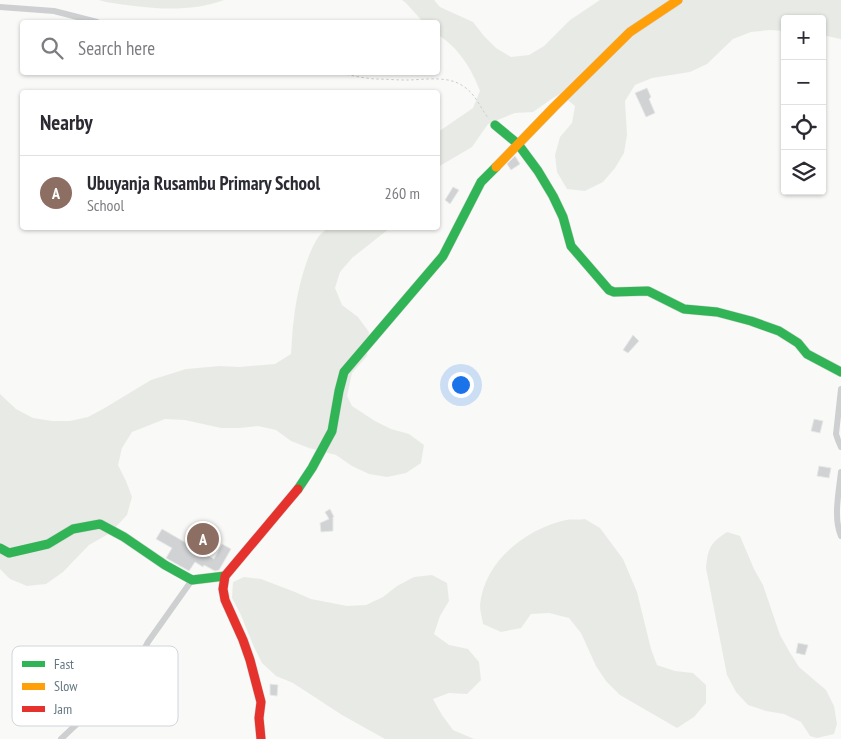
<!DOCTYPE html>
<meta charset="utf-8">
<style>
:root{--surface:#fff;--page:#f2f2f3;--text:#2b2b33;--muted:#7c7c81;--line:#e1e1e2;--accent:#5c6269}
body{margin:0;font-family:"PT Sans Narrow",sans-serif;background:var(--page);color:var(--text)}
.controls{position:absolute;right:15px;top:15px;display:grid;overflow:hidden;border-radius:5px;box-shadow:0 1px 4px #0004}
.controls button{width:45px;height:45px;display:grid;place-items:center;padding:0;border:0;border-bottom:1px solid var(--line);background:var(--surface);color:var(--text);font:25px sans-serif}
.you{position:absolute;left:460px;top:384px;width:18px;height:18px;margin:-12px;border:4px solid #fff;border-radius:50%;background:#1a73e8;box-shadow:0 0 0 8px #1a73e833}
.badge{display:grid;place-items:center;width:32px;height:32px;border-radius:50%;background:var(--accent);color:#fff;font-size:16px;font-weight:700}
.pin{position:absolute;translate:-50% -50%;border:2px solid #fff;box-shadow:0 1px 5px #0006}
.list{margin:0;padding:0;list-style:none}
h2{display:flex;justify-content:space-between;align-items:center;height:65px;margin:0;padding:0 20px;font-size:21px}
h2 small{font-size:16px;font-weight:400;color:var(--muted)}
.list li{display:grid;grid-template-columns:32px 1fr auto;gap:15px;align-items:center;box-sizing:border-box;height:75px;padding:0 20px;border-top:1px solid var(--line)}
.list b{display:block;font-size:19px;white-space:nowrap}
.list p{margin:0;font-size:16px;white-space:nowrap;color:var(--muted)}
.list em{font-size:16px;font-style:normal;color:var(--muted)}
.icon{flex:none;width:28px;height:28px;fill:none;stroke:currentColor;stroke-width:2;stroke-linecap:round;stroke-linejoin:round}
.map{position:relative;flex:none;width:841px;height:739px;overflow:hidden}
.search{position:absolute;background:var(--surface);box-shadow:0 1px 4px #0004;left:20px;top:20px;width:420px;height:55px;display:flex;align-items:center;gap:12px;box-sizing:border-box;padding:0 18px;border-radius:5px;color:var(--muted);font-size:19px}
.panel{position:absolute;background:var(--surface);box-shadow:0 1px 4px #0004;left:20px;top:90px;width:420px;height:140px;border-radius:5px}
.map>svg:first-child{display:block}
</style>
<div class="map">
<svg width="841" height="739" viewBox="0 0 841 739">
<rect width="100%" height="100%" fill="#f9f9f8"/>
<path fill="#e8ebe5" d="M 99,0 L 224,0 C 186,14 145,8 106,2 Z
M 402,0 L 434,0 L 440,7 L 473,22 L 484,36 L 496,48 L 511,57 L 529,55 L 544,46 L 570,20 L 600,0 L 841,0 L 841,39 L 822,35 L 822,19 L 785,19 L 785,31 L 770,30 L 751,32 L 733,39 L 707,64 L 690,72 L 652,78 L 635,85 L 625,101 L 627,135 L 624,153 L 615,168 L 603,182 L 585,191 L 567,189 L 557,172 L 555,155 L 560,137 L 572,123 L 575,106 L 560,94 L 553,98 L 533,112 L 515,113 L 488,124 L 472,147 L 438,167 L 438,132 L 473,108 L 480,91 C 472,69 458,47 438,35 L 438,22 L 423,22 L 406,3 Z
M 328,228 L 390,228 L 352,258 L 340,272 L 335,288 L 342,305 L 358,317 L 369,332 L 367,356 L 352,373 L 347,396 L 352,406 L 375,421 L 391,429 L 409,434 L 424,445 L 421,463 L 406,473 L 387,477 L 369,474 L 352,466 L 336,455 L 309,448 L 291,441 L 276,430 L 258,426 L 240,428 L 221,428 L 185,420 L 165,419 L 132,432 L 122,448 L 118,465 L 126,481 L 132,497 L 127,515 L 110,533 L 89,545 L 63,572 L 46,584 L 27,586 L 10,579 L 0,569 L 0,394 L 16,409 L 33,418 L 52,421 L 70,421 L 88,417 L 103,409 L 151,380 L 186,369 L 220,366 L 239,367 L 275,364 L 291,354 C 292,342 292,330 294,318 C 296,296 306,254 319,236 C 322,233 325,230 328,228 Z
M 585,519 L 600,528 L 623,559 L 637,592 L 651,649 L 657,665 L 675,671 L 693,673 L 706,685 L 706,703 L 694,717 L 677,728 L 620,695 L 606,681 L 596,666 L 581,633 L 569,618 L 549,613 L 531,614 L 521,628 L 501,632 L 483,624 C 482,618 480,611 480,605 C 484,561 526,529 566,520 C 572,519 579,520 585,519 Z
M 727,532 L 740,536 L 754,569 L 763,585 L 780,635 L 789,651 L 799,667 L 826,690 L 834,706 L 837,724 L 834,734 L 817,738 L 810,736 L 801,722 L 784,714 L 766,711 L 748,705 L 736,692 L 727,675 L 706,568 C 708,548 710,543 727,532 Z
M 432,575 L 447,583 L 449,601 L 440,616 L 434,634 L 449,645 L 468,649 L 479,662 L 481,680 L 467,694 L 449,693 L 433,699 L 442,715 L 453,730 L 474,739 L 385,739 L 342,715 L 293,683 L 276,676 L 262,663 L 254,647 L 240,613 L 232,598 L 233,582 L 244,577 L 261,579 L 295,592 L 311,599 L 347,606 L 366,605 L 383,597 L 397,586 L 414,577 Z"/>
<path fill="#d0d2d3" stroke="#e8e8e8" d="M 647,88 L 651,97 L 649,99 L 655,113 L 646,117 L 635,93 Z
M 515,156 L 520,164 L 511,170 L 507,164 Z
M 453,187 L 459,190 L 450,204 L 445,200 Z
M 633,335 L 639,341 L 628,353 L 623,350 Z
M 814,419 L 823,421 L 820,433 L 811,431 Z
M 819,466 L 831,468 L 829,478 L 817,476 Z
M 330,509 L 334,517 L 333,517 L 333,531 L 321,532 L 320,523 L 329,519 L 325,512 Z
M 162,529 L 214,559 L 222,544 L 231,549 L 219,570 L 215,571 L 204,565 L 203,567 L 195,562 L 189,571 L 166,558 L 172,548 L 156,539 Z
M 798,643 L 808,645 L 805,655 L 796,653 Z
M 270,684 L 278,685 L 277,696 L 270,695 Z"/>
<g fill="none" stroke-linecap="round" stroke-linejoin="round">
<defs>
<path id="fast" d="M 495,125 L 518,144 L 538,171 L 553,196 L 563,217 L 571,246 L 609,290 L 614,292 L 648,291 L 684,309 L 717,312 L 751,321 L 779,331 L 798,343 L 807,354 L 841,372
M 298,489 L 312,468 L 332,431 L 339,391 L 344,372 L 443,256 L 481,182 L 496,167
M 0,548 L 9,553 L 48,544 L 73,529 L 100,524 L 124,537 L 165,565 L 192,580 L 225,576"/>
<path id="slow" d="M 496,167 L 554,107 L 630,32 L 678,0"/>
<path id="jam" d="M 261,739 L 259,718 L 261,702 L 250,660 L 243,640 L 225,600 L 223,589 L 225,576 L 298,489"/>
</defs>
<use href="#fast" stroke="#d6d7d7" stroke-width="10"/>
<use href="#slow" stroke="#d6d7d7" stroke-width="10"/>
<use href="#jam" stroke="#d6d7d7" stroke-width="10"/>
<path stroke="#cbcccd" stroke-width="1" stroke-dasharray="2.5 2.5" stroke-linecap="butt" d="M 337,72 C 349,75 362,78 375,79 C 385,79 396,80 406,80 C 424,80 447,75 463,86 C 476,94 480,108 489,119"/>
<path stroke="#cecfd0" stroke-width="6" d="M 0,7 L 54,11 L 97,22
M 841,389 L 836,434 L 838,440 L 841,447
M 841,472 C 839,491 833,518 841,536
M 61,739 L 115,688 L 135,667 L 148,642 L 192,580"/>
<use href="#fast" stroke="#30b455" stroke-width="9"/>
<use href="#slow" stroke="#ff9f0a" stroke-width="9"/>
<use href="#jam" stroke="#e5322d" stroke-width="9"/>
</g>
<rect x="12" y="646" width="166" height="80" rx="8" fill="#fff" stroke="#d0d6da" stroke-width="1"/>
<rect x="22" y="661" width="23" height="6" fill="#30b455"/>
<rect x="22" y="683" width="23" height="7" fill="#ff9f0a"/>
<rect x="22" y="706" width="23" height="6" fill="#e5322d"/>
<g font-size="14" fill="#647883">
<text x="54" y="669">Fast</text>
<text x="54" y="691">Slow</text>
<text x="54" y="714">Jam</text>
</g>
</svg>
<div class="controls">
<button>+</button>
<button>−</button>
<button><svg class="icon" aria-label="locate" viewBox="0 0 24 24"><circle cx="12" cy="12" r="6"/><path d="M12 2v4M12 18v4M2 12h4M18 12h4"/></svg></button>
<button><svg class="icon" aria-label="layers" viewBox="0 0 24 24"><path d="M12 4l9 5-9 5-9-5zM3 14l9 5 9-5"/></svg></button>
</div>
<div class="you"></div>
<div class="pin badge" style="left:203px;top:539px;background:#8d6e63">A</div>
<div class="search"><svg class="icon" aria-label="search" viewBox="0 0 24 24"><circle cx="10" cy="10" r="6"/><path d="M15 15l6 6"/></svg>Search here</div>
<section class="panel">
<h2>Nearby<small></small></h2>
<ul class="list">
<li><span class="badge" style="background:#8d6e63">A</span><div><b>Ubuyanja Rusambu Primary School</b><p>School</p></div><em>260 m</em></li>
</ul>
</section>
</div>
